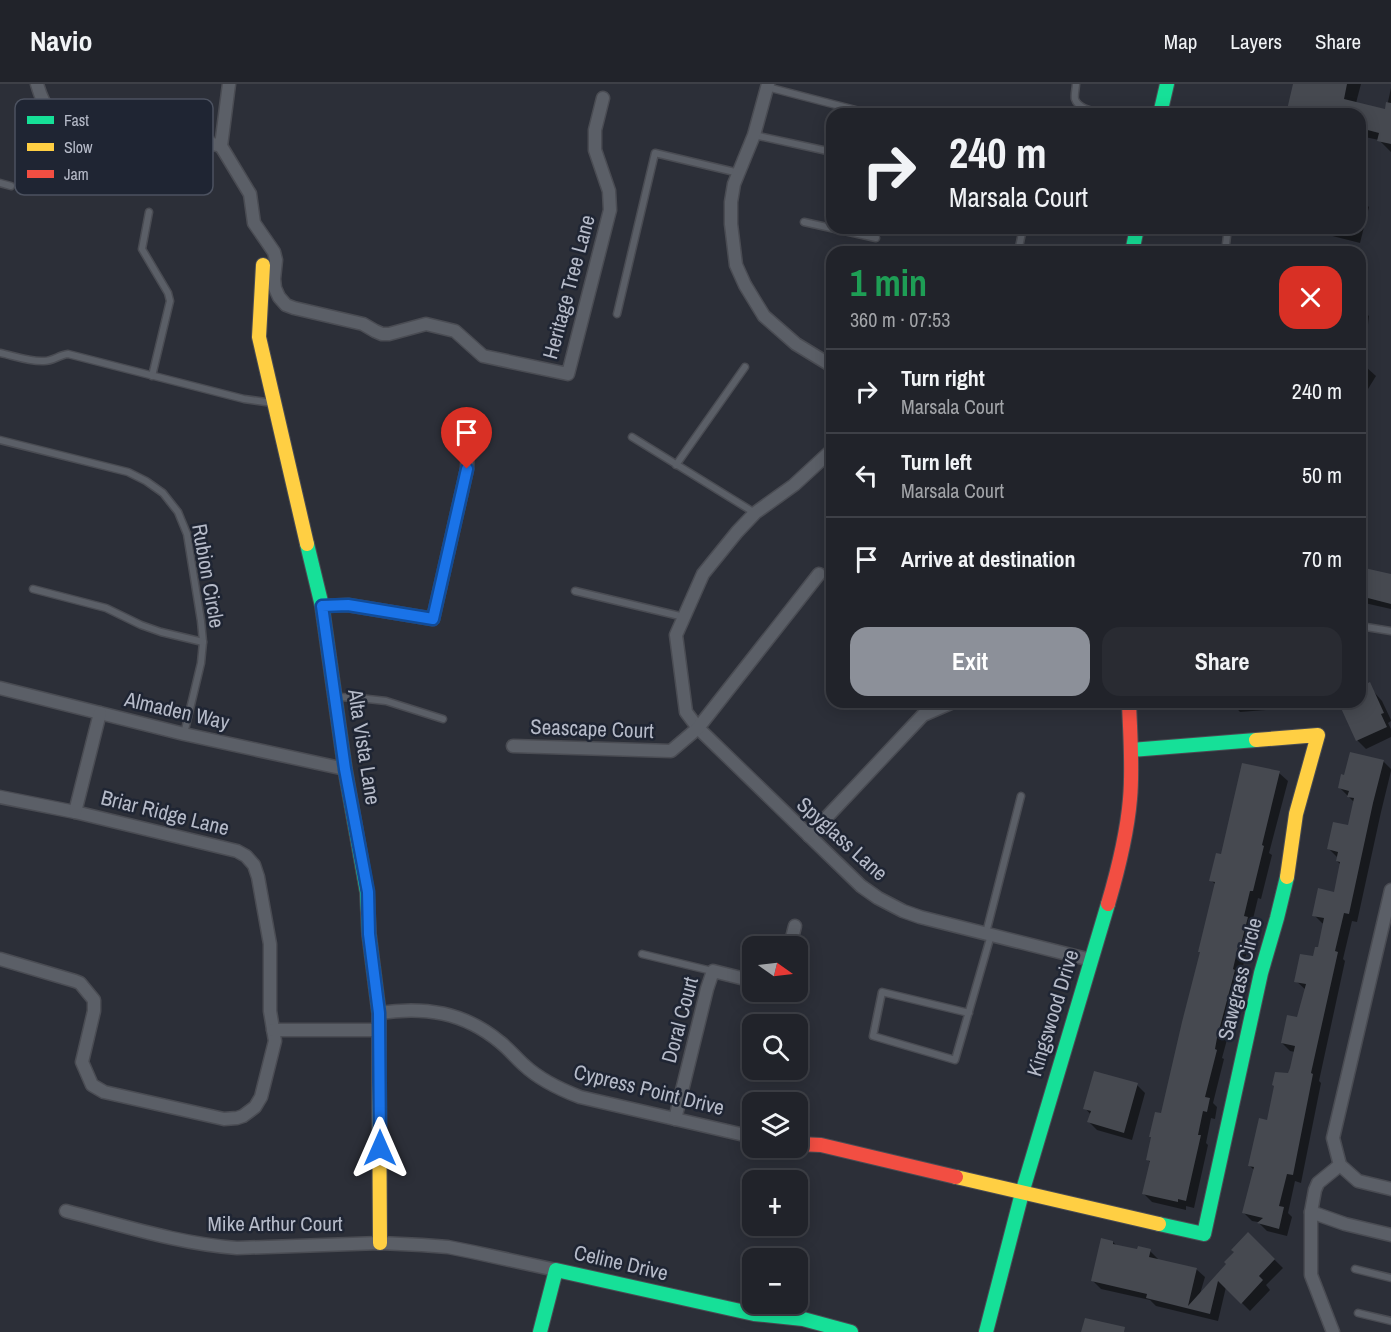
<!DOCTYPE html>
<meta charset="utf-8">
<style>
:root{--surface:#21232a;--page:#292b32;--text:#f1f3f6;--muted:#a2a4a8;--line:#3e4047;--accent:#8c9099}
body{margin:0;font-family:"Archivo Narrow",sans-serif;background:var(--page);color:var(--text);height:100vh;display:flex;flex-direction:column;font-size:22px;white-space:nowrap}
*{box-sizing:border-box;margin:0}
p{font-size:20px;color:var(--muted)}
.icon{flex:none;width:33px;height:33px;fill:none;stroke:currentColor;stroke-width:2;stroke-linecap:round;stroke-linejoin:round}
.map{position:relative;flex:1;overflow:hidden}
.details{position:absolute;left:826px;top:162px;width:540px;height:462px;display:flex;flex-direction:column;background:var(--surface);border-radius:18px;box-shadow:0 3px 15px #0003,0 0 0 2px var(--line)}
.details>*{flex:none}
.hud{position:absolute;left:826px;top:24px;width:540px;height:126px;border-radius:18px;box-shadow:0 3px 15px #0003,0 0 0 2px var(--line);background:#21232a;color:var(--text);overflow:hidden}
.needle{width:39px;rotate:104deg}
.fabs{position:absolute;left:742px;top:852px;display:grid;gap:12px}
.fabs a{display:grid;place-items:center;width:66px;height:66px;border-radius:12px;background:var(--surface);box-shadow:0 3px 15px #0003,0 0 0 2px var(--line);font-size:30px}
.pin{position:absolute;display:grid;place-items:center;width:51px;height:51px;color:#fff;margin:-62px -26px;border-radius:50% 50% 50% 0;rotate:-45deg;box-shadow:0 0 6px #0007}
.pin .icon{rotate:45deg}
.me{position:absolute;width:66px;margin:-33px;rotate:0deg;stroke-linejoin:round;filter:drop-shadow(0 0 4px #0008)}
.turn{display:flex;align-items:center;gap:21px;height:126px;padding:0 24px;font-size:27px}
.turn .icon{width:78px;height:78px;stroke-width:2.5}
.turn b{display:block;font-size:42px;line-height:51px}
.round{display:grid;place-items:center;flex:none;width:63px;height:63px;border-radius:18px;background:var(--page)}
.overview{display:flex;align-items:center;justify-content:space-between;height:102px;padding:0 24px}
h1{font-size:36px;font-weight:700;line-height:45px;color:#1e9e55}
.action{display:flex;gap:12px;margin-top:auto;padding:12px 24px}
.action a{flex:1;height:69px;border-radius:18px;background:var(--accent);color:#fff;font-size:24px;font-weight:700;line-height:69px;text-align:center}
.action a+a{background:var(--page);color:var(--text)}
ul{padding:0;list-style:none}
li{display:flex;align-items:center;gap:18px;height:84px;padding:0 24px;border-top:2px solid var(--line)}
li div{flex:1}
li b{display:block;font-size:22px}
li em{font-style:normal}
header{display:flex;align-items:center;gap:36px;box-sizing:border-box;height:84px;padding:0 30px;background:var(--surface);border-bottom:2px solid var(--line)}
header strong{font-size:28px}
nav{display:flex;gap:33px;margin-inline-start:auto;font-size:21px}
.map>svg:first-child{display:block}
</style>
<header>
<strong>Navio</strong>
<nav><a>Map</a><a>Layers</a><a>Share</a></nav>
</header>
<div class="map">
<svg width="1391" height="1248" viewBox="0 0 1391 1248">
<rect width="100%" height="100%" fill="#2c2f38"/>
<!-- shadow -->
<g fill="#0007">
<polygon points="1295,0 1361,0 1356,19 1386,27 1391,4 1391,68 1379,56 1360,52 1360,30 1287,30"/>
<polygon points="1360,115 1369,123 1360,159 1301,144 1360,144"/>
<polygon points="1360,227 1363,227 1369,232 1366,257 1360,256"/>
<polygon points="1360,279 1366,283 1376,292 1360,318"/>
<polygon points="1360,484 1391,492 1391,525 1360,518"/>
<polygon points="1374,608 1382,617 1391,636 1391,637 1388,639 1391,645 1391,653 1366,665 1358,657 1342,623 1353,618 1360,618"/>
<polygon points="1231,618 1266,618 1266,626 1240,628"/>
<polygon points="1383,677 1391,685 1391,687 1381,728 1357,838 1352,837 1343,875 1345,877 1319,997 1321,999 1301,1099 1295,1097 1288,1129 1292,1133 1287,1152 1267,1147 1258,1138 1252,1137 1244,1129 1254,1086 1249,1081 1289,991 1295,968 1290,967 1282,959 1298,935 1306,906 1296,897 1314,874 1319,865 1324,840 1322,839 1314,831 1335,809 1341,781 1337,777 1337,773 1329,765 1349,743 1354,718 1339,703"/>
<polygon points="1279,689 1288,697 1269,769 1272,771 1261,815 1258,814 1252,839 1256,843 1249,867 1247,867 1240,893 1243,896 1225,963 1222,974 1224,975 1213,1019 1217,1023 1215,1035 1211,1034 1206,1059 1208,1061 1194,1124 1186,1122 1186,1126 1152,1118 1144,1110 1151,1079 1148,1076 1162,1031 1201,869 1216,801 1211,796 1223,772"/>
<polygon points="1137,1001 1145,1009 1132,1056 1097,1046 1089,1038 1091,1031 1085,1024"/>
<polygon points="1248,1150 1283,1184 1266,1201 1270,1206 1250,1227 1226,1203 1218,1237 1156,1222 1150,1216 1101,1205 1093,1197 1113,1158 1117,1162 1138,1167 1150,1167 1158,1175 1158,1176 1196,1185 1205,1193 1200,1210 1228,1180"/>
</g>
<!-- building -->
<g fill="#464950">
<polygon points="1293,0 1347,0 1344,15 1385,25 1386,18 1391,19 1391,60 1377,57 1379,49 1360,44 1360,30 1286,30"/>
<polygon points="1360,483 1391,490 1391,520 1360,512"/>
<polygon points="1370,598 1384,629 1381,630 1387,643 1356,657 1340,622 1349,618 1360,618 1360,603"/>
<polygon points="1350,668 1384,676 1373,719 1349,830 1344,829 1335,867 1338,868 1311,989 1313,990 1293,1091 1287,1090 1279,1122 1284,1123 1279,1145 1257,1139 1263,1134 1242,1129 1254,1083 1248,1082 1259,1034 1267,1036 1274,1002 1272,1001 1275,988 1288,989 1290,984 1295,962 1281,959 1287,931 1297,933 1306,900 1294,898 1300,870 1313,872 1315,863 1318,863 1324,834 1312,832 1318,804 1334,808 1340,778 1336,777 1338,768 1327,765 1333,738 1348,741 1354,714 1347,713 1349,707 1338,704 1341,690 1344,691"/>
<polygon points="1242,679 1280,687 1262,761 1264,762 1253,807 1250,807 1244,832 1248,833 1241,860 1239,859 1233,885 1235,886 1217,954 1215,965 1217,966 1205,1013 1210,1014 1207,1028 1203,1027 1198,1051 1201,1051 1186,1117 1178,1115 1178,1118 1142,1110 1150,1077 1146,1076 1151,1053 1149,1053 1155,1028 1161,1029 1182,938 1200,868 1198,868 1215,798 1209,797 1216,769 1221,770"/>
<polygon points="1094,987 1138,999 1124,1049 1087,1038 1091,1027 1083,1025"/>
<polygon points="1248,1148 1275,1175 1259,1192 1263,1196 1241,1220 1218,1197 1210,1230 1146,1214 1147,1210 1091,1197 1101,1154 1113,1157 1113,1160 1137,1165 1138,1162 1151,1165 1149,1173 1197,1184 1188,1222 1226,1180 1224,1178 1234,1168 1231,1166"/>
<polygon points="1085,1234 1125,1243 1124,1248 1081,1248"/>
</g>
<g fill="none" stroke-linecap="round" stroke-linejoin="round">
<defs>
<g id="lane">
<path d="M1076 0C1076 4 1074 11 1075 15 1078 26 1098 28 1106 30"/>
<polyline points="767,3 871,30"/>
<polyline points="754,51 832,68"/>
<polyline points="0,99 11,102"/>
<polyline points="149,128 142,165 168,209 170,217 152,292"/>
<polyline points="804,138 876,154"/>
<polyline points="1018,168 1023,144"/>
<polyline points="1225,168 1228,144"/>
<polyline points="617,230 655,69 739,89"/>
<path d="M0 269C14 272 30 278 44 277 53 277 59 271 68 270L244 315 273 319"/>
<polyline points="632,353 755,429"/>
<polyline points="0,356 128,388 146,397 163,409 178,428 187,450 201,537 203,558 201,579 184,650"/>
<polyline points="676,381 745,283"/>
<polyline points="33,505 106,524 141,541 161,548 203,558"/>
<polyline points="575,507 684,533"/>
<polyline points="1360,542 1391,547"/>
<polyline points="338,613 359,614 386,617 443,635"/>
<polyline points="986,849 1021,712"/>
<polyline points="642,870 712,887"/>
<polyline points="969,929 882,908 873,952 955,976 991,851"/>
<polyline points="1355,1185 1391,1194"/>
<polyline points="1358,1229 1391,1237"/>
</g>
<g id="street">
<path d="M37 0C45 28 51 31 79 38 86 40 94 43 102 43 108 42 114 39 120 38 123 38 126 39 129 39L221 62"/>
<polyline points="229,0 221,62 250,110 254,139 274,168 276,176 274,195 275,204 279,213 286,221 294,224 363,240 375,247 382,250 389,250 426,240 455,247 483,272 568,290 610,126 609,107 595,66 595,46 603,14"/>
<polyline points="768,0 754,51 734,100 731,118 731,140 736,181 745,201 764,232 796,260 832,282"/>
<polyline points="832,366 794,401 755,429 737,448 703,490 676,551 686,628 698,644 861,802 878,814 903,827 920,833 1091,876"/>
<polyline points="322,522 348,521 433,535 467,385 468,358 462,332"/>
<polyline points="0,604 184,650 345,685"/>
<polyline points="513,662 671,667 698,644 819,490"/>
<polyline points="0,713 75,728 237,767 246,772 254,781 258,793 270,860 270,927 275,957 261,1013 255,1023 243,1032 237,1034 224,1035 104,1008 92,1001 82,978 94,927 94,916 80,899 75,897 0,875"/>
<polyline points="75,728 100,629"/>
<polyline points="809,752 923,631 953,618"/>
<polyline points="1391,806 1333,1054 1340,1081 1358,1097 1391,1105"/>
<polyline points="790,862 795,842"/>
<path d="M379 929C424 922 464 928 500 958 509 965 516 974 524 981 540 996 559 1005 580 1013L753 1053"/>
<polyline points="273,946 379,946"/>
<polyline points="675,1035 707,905 713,887 753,897"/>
<path d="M66 1127C122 1141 179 1160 237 1164L380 1159 422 1161 448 1163 473 1168 556 1186"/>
<polyline points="1311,1128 1345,1140 1391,1151"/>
<polyline points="1333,1248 1311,1191 1311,1128 1315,1106 1318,1099 1340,1081"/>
</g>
<g id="fast">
<polyline points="1160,30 1167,0"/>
<polyline points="1132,168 1137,144"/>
<polyline points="307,460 322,522 345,685 367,808 369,850 379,929 379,997"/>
<polyline points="1131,666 1256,656"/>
<polyline points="1159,1140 1204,1150 1261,889 1277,834 1287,793"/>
<polyline points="540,1248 556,1186 754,1230 803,1235 851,1248"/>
<polyline points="986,1248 1022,1109 1108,820"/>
</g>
<g id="slow">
<polyline points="263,181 259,253 307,460"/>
<polyline points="1256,656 1318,651 1296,730 1287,793"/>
<polyline points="379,997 380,1159"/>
<polyline points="956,1093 1159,1140"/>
</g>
<g id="jam">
<path d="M1108 820C1118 786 1127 751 1130 715 1133 683 1130 650 1129 618"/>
<polyline points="798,1060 821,1061 956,1093"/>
</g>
</defs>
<!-- lane casing -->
<use href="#lane" stroke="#4a4c53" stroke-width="9"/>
<!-- street casing -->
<use href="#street" stroke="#4a4c53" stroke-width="15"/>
<!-- fast casing -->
<use href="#fast" stroke="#4a4c53" stroke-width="16"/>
<!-- slow casing -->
<use href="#slow" stroke="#4a4c53" stroke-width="16"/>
<!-- jam casing -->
<use href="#jam" stroke="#4a4c53" stroke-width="16"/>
<!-- lane -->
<use href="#lane" stroke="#5b5f67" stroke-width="6"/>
<!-- street -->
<use href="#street" stroke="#5b5f67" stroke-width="12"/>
<!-- fast -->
<use href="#fast" stroke="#16e098" stroke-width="14"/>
<!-- slow -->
<use href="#slow" stroke="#ffcf43" stroke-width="14"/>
<!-- jam -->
<use href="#jam" stroke="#f24e42" stroke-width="14"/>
</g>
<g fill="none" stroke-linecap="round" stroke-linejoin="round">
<defs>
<polyline id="route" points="380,1064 379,929 369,850 368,808 345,685 322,522 348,521 433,535 467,385"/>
</defs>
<!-- route casing -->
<use href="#route" stroke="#114b97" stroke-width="15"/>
<!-- route -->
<use href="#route" stroke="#1a73e8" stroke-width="10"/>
</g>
<g text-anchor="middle" stroke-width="5" stroke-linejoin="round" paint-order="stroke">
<!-- street labels -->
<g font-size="21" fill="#b6bbc9" stroke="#1f2533">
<text transform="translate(569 203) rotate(-75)" y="7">Heritage Tree Lane</text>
<text transform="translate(208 492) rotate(80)" y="7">Rubion Circle</text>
<text transform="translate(177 627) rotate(13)" y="7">Almaden Way</text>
<text transform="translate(592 645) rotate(2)" y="7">Seascape Court</text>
<text transform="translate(364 663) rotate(81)" y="7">Alta Vista Lane</text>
<text transform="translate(165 729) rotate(14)" y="7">Briar Ridge Lane</text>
<text transform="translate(842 755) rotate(42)" y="7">Spyglass Lane</text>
<text transform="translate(1240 895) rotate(-76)" y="7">Sawgrass Circle</text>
<text transform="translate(1053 929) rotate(-73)" y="7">Kingswood Drive</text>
<text transform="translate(680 936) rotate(-75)" y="7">Doral Court</text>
<text transform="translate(649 1006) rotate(14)" y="7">Cypress Point Drive</text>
<text x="275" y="1147">Mike Arthur Court</text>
<text transform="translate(621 1179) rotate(13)" y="7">Celine Drive</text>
</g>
</g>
<!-- legend -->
<rect x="15" y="15" width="198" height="96" rx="9" fill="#1f2533" stroke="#4c5260" stroke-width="1.5"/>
<rect x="27" y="32" width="27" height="8" fill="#16e098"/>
<rect x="27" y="59" width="27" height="8" fill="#ffcf43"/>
<rect x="27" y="86" width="27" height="8" fill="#f24e42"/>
<g font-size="16" fill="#b6bbc9">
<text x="64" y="42">Fast</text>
<text x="64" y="69">Slow</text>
<text x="64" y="96">Jam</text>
</g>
</svg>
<div class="fabs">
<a><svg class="needle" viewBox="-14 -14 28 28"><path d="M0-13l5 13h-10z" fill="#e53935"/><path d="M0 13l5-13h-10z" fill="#a2a4a8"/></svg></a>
<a><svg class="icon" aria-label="search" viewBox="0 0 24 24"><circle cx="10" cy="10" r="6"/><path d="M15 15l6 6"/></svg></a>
<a><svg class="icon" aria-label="layers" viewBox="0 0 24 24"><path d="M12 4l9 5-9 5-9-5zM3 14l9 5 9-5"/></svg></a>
<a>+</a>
<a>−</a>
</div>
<div class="pin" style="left:467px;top:385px;background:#d93025"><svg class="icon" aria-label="arrive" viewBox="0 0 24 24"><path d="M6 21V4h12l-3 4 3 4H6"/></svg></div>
<svg class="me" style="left:380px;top:1064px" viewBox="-20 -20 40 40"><path d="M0-17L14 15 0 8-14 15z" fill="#1a73e8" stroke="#fff" stroke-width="4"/></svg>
<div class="hud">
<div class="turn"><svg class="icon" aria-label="right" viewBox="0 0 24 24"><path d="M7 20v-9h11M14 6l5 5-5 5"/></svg><div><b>240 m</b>Marsala Court</div></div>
</div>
<section class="details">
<div class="overview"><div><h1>1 min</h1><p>360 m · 07:53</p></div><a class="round" style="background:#d93025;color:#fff"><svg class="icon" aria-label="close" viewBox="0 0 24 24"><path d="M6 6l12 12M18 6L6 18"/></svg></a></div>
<ul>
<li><svg class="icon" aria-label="right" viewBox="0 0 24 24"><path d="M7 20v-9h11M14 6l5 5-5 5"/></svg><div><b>Turn right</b><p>Marsala Court</p></div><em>240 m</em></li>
<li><svg class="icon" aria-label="left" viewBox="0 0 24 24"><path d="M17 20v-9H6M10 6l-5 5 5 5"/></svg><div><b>Turn left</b><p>Marsala Court</p></div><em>50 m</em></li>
<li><svg class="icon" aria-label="arrive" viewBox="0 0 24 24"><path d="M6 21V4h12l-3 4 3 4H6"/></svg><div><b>Arrive at destination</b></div><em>70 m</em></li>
</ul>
<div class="action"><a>Exit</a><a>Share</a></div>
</section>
</div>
